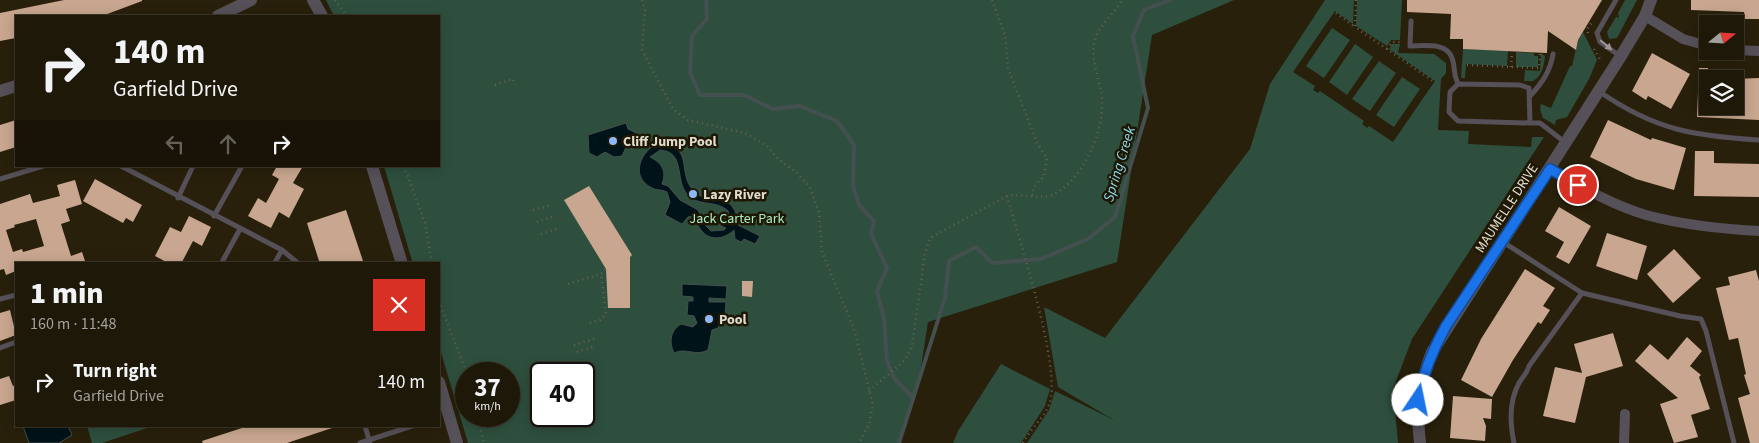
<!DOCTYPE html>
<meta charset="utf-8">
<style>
:root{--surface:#1e1808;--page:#262112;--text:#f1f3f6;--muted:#a1a09c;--line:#3c3729}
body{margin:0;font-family:"Source Sans 3",sans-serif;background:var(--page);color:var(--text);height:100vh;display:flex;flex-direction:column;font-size:19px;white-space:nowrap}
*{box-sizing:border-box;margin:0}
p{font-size:16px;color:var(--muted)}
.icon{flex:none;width:28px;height:28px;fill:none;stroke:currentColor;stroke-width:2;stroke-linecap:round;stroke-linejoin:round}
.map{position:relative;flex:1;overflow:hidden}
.side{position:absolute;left:15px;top:262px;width:425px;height:165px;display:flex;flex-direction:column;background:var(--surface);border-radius:0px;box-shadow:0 2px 12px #0003,0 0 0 1px var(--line)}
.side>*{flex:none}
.top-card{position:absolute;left:15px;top:15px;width:425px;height:152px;border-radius:0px;box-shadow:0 2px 12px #0003,0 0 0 1px var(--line);background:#1e1808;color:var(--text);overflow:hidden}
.needle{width:32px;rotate:72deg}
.tools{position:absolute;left:1699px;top:15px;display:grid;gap:10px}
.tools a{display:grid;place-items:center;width:45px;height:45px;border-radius:0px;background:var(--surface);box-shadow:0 2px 12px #0003,0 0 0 1px var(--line);font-size:25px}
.speed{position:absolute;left:455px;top:362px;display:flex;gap:10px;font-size:25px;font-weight:700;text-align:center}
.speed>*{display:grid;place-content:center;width:65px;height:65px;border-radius:50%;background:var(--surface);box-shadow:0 2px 12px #0003,0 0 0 1px var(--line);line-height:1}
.speed small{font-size:12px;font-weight:400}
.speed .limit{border:2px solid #111;border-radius:8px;background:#fff;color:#111}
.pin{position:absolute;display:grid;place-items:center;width:42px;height:42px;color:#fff;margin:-21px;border:2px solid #fff;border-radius:50%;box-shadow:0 1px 5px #0007}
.me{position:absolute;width:55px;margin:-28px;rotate:11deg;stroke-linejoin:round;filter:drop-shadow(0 0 4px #0008)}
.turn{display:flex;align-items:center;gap:18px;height:105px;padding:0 15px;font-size:22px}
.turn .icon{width:65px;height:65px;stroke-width:2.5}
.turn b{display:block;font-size:35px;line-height:42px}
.lanes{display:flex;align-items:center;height:48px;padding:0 15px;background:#0003;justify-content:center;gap:25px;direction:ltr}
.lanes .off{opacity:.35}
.round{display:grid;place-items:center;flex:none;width:52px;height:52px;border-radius:0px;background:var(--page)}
.head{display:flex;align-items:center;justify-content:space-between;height:85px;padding:0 15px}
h1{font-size:30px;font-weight:800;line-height:38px}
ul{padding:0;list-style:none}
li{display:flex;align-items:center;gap:15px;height:70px;padding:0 15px}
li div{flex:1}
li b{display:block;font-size:19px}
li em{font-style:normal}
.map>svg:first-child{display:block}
</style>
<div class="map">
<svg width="1759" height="443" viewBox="0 0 1759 443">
<rect width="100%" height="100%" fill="#28200b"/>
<!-- green -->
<g fill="#2e4f3e" fill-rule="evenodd">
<path d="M326 0H1234L1152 35 1117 262 928 322 919 380 899 443H468L439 346V264H413L384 166H439V16H334ZM466 374H509V416H466ZM541 374H584V416H541Z"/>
<polygon points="1325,0 1354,0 1353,24 1335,11 1293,72 1315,86 1313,90 1318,93 1320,91 1364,121 1362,124 1367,128 1369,126 1393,142 1435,81 1389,49 1392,44 1400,44 1398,53 1434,54 1446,63 1446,73 1441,79 1438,130 1469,131 1468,144 1531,147 1532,137 1544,137 1412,339 1393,389 1398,443 1027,443 1049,410 1055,391 1114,420 1058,387 1044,307 1105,338 1250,149 1270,84"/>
<polygon points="1357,0 1402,0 1400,40 1391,40 1387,46 1356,26"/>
<polygon points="1625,0 1637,0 1617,38 1609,39 1607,32 1616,17 1619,18 1618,13"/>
<polygon points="1332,28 1350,40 1324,78 1306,66"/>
<polygon points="1583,32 1597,60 1589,79 1567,117 1556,120 1555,125 1543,118 1540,109 1541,104 1551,108 1570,66 1572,66 1578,40"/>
<polygon points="1355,44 1373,57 1347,95 1329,82"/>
<polygon points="1463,49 1508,51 1507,66 1466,64 1465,78 1461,78"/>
<polygon points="1516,52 1534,53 1534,56 1538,56 1538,67 1516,67"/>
<path d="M1541 53 1545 56C1544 66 1542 76 1533 81H1524L1525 70 1540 71Z"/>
<polygon points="1379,61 1396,73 1370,111 1352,99"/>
<polygon points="1402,77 1420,89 1394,127 1376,115"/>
<polygon points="1001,364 1050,389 1045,406 1021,443 953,443 958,431"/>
<polygon points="87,426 153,426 102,443 92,443"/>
</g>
<!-- water -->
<g fill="#001318" stroke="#444f4f" fill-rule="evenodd">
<polygon points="626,123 628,129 638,134 636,144 627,145 622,156 614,157 605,152 597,157 589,153 588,135"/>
<path d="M656 144C695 144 677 170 692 189 707 209 735 186 738 225L760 236 755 244 744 239 741 242 735 239 734 230C725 239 710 242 701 230 697 226 698 220 694 216L688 217 682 224 665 215 670 202 667 192C662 189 657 191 652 188 630 177 640 153 656 144ZM660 150C685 152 675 177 686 193 698 208 716 199 728 211L731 220 724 218 720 221 721 226 726 228 724 230 711 231 705 225 698 210 680 200 668 186 662 184C667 171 662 163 650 157Z"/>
<path d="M682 284 727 286 726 299 709 298V302H726L725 318H721L718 328 712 330 708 350C695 357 686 347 674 353 669 342 670 331 681 324L693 327 697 323 694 316 687 315 688 301H693V297L682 296Z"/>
<polygon points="23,426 68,426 72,435 59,443 29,443"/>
</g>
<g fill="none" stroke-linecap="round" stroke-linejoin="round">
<!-- stream -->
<g stroke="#444f4f" stroke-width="4">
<polyline points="706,0 707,19 692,36 690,72 700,95 744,95 773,109 800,106 837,121 854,145 853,186 859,205 874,221 871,234 887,268 877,291 884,319 887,361 894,378 913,398"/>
<polyline points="899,443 945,298 949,261 976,247 992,263 1041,259 1088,239 1115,217 1148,108 1133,36 1144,10 1170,0"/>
</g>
</g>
<!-- building -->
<g fill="#c8a68f" fill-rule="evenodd">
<polygon points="64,0 142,0 142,1 102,16 16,16 16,38 0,41 0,13"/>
<polygon points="1407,0 1602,0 1578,40 1576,50 1548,31 1547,53 1463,49 1463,39 1450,39 1451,14 1407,12"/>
<polygon points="1691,0 1759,0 1759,19 1745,19 1744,12 1691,10"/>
<polygon points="1652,53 1690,74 1671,109 1648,96 1646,100 1632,91"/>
<polygon points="1699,68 1708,68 1708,106 1735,106 1735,79 1759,78 1759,120 1697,117"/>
<polygon points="16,120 16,147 0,152 0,125"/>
<polygon points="1608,120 1651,140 1652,138 1686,148 1674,190 1636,179 1590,157"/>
<polygon points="1695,151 1714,151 1714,163 1759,164 1759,197 1694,196"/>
<polygon points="277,166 303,166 293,183 304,189 289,218 279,212 271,228 248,216 258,198 266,203 279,179 272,175"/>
<polygon points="95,179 142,205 133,222 126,218 123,223 83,201"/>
<path d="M75 180 82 204 66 209 70 221 61 224 71 256 82 252 86 264H16V271L6 275 4 269 0 270V204L30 194 33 203 60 196 57 185ZM36 219 44 246 23 252 22 249 13 252 6 230 15 227 14 225Z"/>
<polygon points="589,186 632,255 630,257 630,308 608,308 606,269 564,200"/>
<polygon points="1559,207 1591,226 1569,264 1556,257 1564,242 1545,231"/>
<polygon points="346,210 364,264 320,264 307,223"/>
<polygon points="189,216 211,227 202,246 193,241 181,264 170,264 155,256 170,227 181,232"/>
<polygon points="1607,233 1647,246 1637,280 1596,266"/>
<polygon points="1674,249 1701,278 1673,303 1647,274"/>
<polygon points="1525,269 1555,288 1543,306 1550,310 1541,324 1538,322 1513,360 1492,397 1461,380 1481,339"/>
<polygon points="1756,270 1759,281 1759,443 1750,443 1738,398 1750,394 1744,375 1746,374 1738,338 1729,340 1716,288 1730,285 1728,277"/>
<polygon points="742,281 753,281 752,297 742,296"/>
<polygon points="10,310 16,335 0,341 0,313"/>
<polygon points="1613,333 1623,366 1586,377 1575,423 1543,416 1555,367 1582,373 1574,344"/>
<polygon points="1687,337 1702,351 1690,366 1701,375 1699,377 1710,409 1691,415 1698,437 1674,443 1660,404 1678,398 1635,361 1650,344 1668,360"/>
<polygon points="9,376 13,386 16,385 16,400 0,405 0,379"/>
<polygon points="1453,396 1492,399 1491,419 1483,418 1486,426 1485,441 1450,438"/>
<polygon points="248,426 332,426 332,428 287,443 203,443 202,441"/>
</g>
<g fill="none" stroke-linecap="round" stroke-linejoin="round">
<!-- path -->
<g stroke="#67614e" stroke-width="2.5" stroke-dasharray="1 4" stroke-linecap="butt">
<polyline points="335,0 347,16"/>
<polyline points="642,0 645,10 642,50 673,109 688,120 745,133 767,146 778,159 797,173 809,186 819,212 822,252 854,329 873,405 869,424 859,443"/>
<polyline points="992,0 1005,35 1008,68 1037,143 1047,158 1044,176 1033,188 1032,196"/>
<polyline points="1356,0 1355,27 1433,81"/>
<polyline points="1336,13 1355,27"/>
<polyline points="1588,33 1587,29 1592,22"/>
<polyline points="1387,49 1392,42 1400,42"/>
<polyline points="1594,49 1601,61"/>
<polyline points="1467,65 1539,68 1540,54"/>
<polyline points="1511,67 1512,53"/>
<polyline points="495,85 513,79 515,85"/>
<polyline points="404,166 425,223 432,264"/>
<path d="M1007 196C1018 237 1063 370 1049 405 1043 419 1030 429 1023 443"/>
<polyline points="533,210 552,205"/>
<polyline points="537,222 555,216"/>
<polyline points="541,234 559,228"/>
<polyline points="568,284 601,274 606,269"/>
<polyline points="439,301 467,374"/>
<polyline points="590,323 600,320 606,314 601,274"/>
<polyline points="574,345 594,339"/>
<polyline points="577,352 596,346"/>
<path d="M869 391 905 360 912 347 925 253 930 238 1007 196C1022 193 1040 200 1052 195 1082 182 1104 132 1102 101 1101 81 1088 57 1096 37 1101 23 1115 13 1122 0"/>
<polyline points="477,416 484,443"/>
</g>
<!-- service -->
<g stroke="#565059" stroke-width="5">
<polyline points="1616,0 1597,33 1600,42 1620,56"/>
<path d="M1411 21 1410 46C1424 46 1447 42 1452 58 1456 68 1452 71 1458 84"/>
<path d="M1600 92C1655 130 1694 136 1759 140"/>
<path d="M1530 96C1542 83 1550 72 1553 54"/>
<polyline points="1530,123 1529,88 1520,85 1458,84 1450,92 1449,112 1458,121 1530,123 1540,123 1566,143"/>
<polyline points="121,166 282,250 299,264"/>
<polyline points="0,179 43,166"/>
<polyline points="178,198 193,166"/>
<polyline points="214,216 242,166"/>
<path d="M1503 242 1582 293 1529 366C1527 374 1523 376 1519 383 1509 401 1510 424 1514 443"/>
<polyline points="221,264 240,229"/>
<polyline points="274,264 282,250"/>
<polyline points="1582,293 1680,316 1701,319 1706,331 1734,443"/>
<polyline points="0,299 16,295"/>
<polyline points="0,348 16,342"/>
<polyline points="365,426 370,443"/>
<polyline points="360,443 412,426"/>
</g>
<!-- minor -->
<g stroke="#565059" stroke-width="10">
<polyline points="1645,16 1683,39 1708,46"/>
<polyline points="1735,50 1759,51"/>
<path d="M1550 169C1580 186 1612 205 1646 215 1683 225 1721 229 1759 231"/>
<polyline points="1624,443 1625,414"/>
</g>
<!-- tertiary -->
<g stroke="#565059" stroke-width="12">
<polyline points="313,0 322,16"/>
<polyline points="218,16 251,0"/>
<polyline points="0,91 16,86"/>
<polyline points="372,166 402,264"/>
<polyline points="439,382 457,443"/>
<path d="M1420 443C1416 410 1420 383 1432 352L1621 56 1645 16 1651 0"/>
</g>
</g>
<!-- one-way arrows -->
<defs><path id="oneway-solid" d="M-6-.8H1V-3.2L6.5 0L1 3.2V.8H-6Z" transform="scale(1.25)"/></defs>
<use fill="#9c9694" href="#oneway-solid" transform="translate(1606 45) rotate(40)"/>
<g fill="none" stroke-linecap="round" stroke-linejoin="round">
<defs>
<path id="route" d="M1418 400C1423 373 1432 351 1446 326L1550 169 1578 185"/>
</defs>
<!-- route casing -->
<use href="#route" stroke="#114b97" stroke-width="12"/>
<!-- route -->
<use href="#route" stroke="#1a73e8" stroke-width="9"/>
</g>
<!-- markers -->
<g fill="#8db9fc" stroke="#1e1703" stroke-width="2">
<circle cx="613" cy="141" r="5"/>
<circle cx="693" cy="194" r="5"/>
<circle cx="709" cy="319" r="5"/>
</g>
<g text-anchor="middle" stroke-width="5" stroke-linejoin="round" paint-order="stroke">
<!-- poi labels -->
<g font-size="14" font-weight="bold" fill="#e1dccf" stroke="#1e1703" text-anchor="start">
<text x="623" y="146">Cliff Jump Pool</text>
<text x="703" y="199">Lazy River</text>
<text x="719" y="324">Pool</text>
</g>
<!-- street labels -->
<g font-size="14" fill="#e1dccf" stroke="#1e1703">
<text transform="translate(1506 208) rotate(-57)" y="5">MAUMELLE DRIVE</text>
</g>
<!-- park labels -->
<g font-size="14" fill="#a9eac7" stroke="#1e1703">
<text x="737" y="223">Jack Carter Park</text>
</g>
<!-- water labels -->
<g font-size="15" font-style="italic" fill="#8cdaef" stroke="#1e1703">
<text transform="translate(1119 164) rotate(-73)" y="5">Spring Creek</text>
</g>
</g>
</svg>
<div class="tools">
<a><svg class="needle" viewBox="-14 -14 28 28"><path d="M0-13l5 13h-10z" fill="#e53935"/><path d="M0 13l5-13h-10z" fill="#a1a09c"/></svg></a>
<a><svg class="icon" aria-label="layers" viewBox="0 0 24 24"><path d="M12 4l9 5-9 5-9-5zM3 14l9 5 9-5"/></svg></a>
</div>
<div class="speed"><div>37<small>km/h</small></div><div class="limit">40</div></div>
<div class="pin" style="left:1578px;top:185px;background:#d93025"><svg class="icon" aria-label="arrive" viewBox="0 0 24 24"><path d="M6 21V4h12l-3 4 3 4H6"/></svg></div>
<svg class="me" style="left:1418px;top:400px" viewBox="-20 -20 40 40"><circle r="19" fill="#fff"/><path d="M0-13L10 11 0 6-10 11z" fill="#1a73e8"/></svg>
<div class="top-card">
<div class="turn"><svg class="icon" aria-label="right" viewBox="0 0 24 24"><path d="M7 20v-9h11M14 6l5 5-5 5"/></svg><div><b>140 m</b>Garfield Drive</div></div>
<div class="lanes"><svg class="icon off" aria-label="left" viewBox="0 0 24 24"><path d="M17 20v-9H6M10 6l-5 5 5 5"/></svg><svg class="icon off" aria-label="ahead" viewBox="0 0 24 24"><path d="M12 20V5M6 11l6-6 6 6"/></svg><svg class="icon" aria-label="right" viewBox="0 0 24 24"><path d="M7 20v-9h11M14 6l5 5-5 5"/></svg></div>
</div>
<section class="side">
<div class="head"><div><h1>1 min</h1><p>160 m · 11:48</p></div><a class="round" style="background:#d93025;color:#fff"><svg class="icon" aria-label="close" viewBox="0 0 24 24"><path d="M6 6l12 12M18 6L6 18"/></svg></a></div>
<ul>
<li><svg class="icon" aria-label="right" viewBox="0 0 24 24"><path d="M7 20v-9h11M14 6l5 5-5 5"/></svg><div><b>Turn right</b><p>Garfield Drive</p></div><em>140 m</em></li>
</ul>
</section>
</div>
